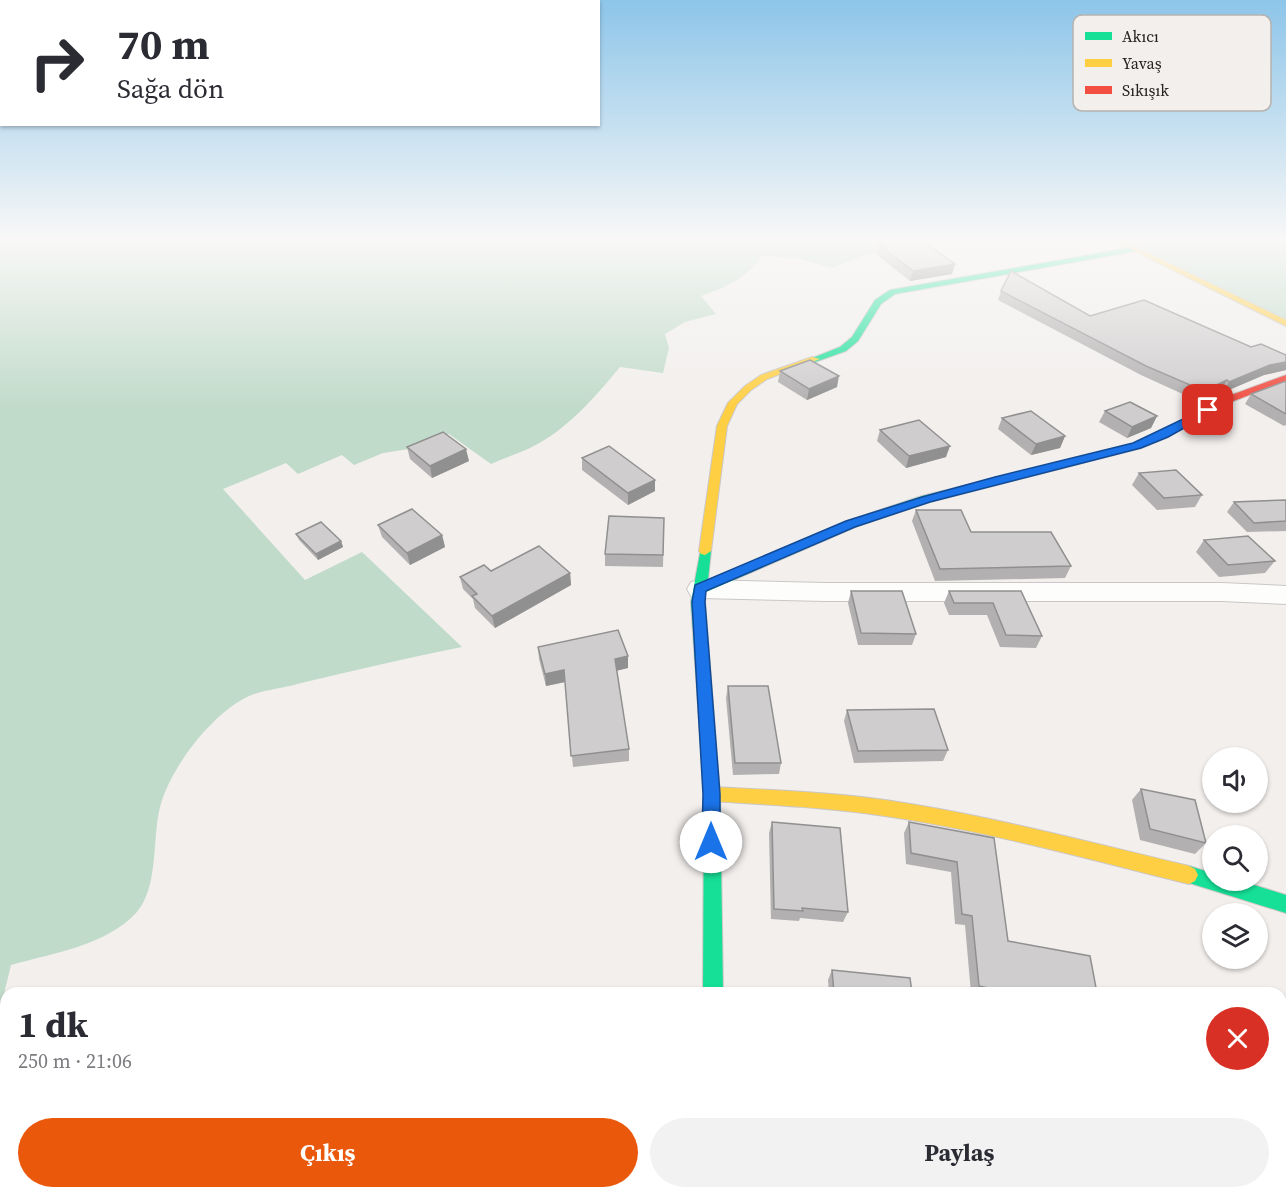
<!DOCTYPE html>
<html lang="tr">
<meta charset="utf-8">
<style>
:root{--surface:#fff;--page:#f2f2f3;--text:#2b2b33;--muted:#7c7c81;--accent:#ea580c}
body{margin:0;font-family:"Source Serif 4",serif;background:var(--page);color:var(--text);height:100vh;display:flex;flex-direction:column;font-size:22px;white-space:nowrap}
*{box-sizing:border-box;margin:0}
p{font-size:20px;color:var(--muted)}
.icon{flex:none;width:33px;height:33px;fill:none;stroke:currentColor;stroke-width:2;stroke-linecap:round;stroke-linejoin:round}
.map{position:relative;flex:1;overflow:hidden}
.sheet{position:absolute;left:0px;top:987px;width:1287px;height:212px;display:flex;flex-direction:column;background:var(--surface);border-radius:18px 18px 0 0;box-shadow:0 2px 4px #0004}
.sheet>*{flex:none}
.top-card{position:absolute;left:0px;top:0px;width:600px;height:126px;box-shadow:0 2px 4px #0004;background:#fff;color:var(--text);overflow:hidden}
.controls{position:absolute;left:1202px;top:747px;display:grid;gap:12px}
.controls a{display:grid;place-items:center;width:66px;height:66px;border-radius:50%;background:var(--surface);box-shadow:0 2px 4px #0004;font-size:30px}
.pin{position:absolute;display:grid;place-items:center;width:51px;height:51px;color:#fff;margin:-26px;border-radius:12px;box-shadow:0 3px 9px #0006}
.me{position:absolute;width:66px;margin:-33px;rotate:0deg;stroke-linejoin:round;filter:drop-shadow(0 0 4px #0008)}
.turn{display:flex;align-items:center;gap:21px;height:126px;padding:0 18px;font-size:27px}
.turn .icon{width:78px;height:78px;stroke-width:2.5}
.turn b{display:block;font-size:42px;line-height:51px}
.round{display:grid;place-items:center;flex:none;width:63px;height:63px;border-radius:32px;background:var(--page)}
.headline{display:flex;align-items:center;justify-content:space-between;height:102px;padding:0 18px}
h1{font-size:36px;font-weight:700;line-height:45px}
.action{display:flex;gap:12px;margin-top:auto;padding:12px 18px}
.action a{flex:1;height:69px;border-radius:36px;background:var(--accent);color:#fff;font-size:24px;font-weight:700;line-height:69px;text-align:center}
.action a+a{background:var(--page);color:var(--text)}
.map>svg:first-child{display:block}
</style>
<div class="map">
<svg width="1286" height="1198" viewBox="0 0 1286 1198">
<rect width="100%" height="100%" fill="#f2efed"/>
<!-- green -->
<g fill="#c1dbca">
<path d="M0 240H883L889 251 868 254 832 268 796 258 762 256C744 280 728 286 701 296L716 314 685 322 665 334 669 348 663 373 620 367C595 397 566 431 530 448 517 454 504 458 491 464L449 434 416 448 383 453 354 465 342 455 298 474 286 463 223 489 305 580 362 552 462 647C407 658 352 671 297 684 281 689 259 690 245 698 209 717 170 769 160 807 152 838 159 888 136 913 105 946 53 953 11 965L0 1010Z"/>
<polygon points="1116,240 1286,240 1286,323"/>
</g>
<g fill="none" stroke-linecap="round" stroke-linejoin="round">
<defs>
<g id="street">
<polygon points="700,580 825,583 1222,583 1286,586 1286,604 1222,601 825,601 700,598 691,596 687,589 691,582"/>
<rect x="695" y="1192" width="48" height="6"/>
</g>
<g id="fast">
<polygon points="1134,247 1137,247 1137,251 895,294 881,304 858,341 846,351 815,362 810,359 840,347 852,337 875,300 890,290"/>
<polygon points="1059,463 1063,464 1063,468 930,502 855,527 706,592 705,602 720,794 723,993 703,993 704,794 691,602 701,548 705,547 711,551 708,580 847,521 922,496"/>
<polygon points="1189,866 1212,873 1212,880 1238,880 1286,895 1286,913 1183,881 1180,875 1183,869"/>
</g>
<g id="slow">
<polygon points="1112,240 1121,240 1286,320 1286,326"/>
<polygon points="812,357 820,359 767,379 751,390 737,404 727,426 711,551 705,555 701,554 699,551 717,426 728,403 745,386 761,375"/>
<path d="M712 787C770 790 828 792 885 800 988 815 1088 842 1189 866L1195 869 1198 875 1195 881 1189 884C1088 859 988 831 885 816 828 807 770 805 712 801L706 799 704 794 706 789Z"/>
</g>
<polygon id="jam" points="1286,375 1286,381 1231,402 1168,437 1141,448 1059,469 1053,466 1055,464 1133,444 1160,433 1223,398"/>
</defs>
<!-- street casing -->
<use href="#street" stroke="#cac7c6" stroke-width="2"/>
<!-- fast casing -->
<use href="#fast" stroke="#cac7c6" stroke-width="2"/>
<!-- slow casing -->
<use href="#slow" stroke="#cac7c6" stroke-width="2"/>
<!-- jam casing -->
<use href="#jam" stroke="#cac7c6" stroke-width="2"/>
<!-- street -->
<use href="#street" fill="#fdfdfc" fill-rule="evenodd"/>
<!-- fast -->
<use href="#fast" fill="#16e098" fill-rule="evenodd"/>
<!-- slow -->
<use href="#slow" fill="#ffcf43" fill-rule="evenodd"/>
<!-- jam -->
<use href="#jam" fill="#f24e42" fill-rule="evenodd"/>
</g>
<!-- wall -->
<g fill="#b2b0b0">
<polygon points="879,245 952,274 910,281 877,255"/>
<polygon points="1001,291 1090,316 1286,355 1286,370 1264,375 1224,392 1221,390 1198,401 1141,375 998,300"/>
<polygon points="780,371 837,387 807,400 778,382"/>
<polygon points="1286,381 1286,425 1284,426 1245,404 1251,394"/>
<polygon points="1105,411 1157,416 1151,428 1127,438 1099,422"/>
<polygon points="1002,418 1065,436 1060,448 1031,455 998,429"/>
<polygon points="880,430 946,457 906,468 877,441"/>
<polygon points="407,447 469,461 432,478 410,459"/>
<polygon points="582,458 655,480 655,491 628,505 582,470"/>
<polygon points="1139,473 1202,495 1195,507 1157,510 1132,485"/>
<polygon points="1286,500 1286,531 1247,532 1227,512 1234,502"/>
<polygon points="916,510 971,532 1071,566 1065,578 935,581 912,521"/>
<polygon points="664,518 663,567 605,566 605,554"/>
<polygon points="378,525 442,535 445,547 410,565 382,537"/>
<polygon points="296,534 341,541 343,547 318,560 299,540"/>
<polygon points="1204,540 1275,561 1265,573 1219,577 1196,552"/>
<polygon points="491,571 570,573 571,585 495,628 475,608 473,599 463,589 460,577"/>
<polygon points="851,591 916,634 912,645 858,645 848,603"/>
<polygon points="949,591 1021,591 1042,636 1036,648 1000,647 987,615 949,615 944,603"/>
<polygon points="538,647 628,668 617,670 629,749 629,761 573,767 565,682 546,686 539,659"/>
<polygon points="728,686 781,763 779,774 733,775 726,698"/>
<polygon points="847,710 948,750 943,761 854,763 844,721"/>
<polygon points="1141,789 1206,843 1195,854 1140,840 1132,800"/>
<polygon points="772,822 848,912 843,922 800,918 799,921 771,919 769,833"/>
<polygon points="909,822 994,838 1008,941 1097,993 971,993 965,925 955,924 951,872 906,864 904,833"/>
<polygon points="832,970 912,993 829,993 828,980"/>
<polygon points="1281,1042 1286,1043 1286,1141 1281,1140"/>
</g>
<!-- shaded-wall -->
<g fill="#919090">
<polygon points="955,264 952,274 910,281 913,271"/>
<polygon points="1286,362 1286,370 1264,375 1224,392 1229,382 1270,365"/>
<polygon points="839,376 837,387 807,400 809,389"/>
<polygon points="1227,380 1221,390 1198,401 1204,391"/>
<polygon points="1157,416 1151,428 1127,438 1132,427"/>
<polygon points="1065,436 1060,448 1031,455 1036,444"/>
<polygon points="950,446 946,457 906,468 909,456"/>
<polygon points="466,449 469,461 432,478 430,466"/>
<polygon points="655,480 655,491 628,505 628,493"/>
<polygon points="442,535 445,547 410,565 407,553"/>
<polygon points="341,541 343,547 318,560 316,554"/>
<polygon points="570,573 571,585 495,628 492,616"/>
<polygon points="628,656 628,668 616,671 615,659"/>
<polygon points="564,670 565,682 546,686 545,674"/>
</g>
<!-- building -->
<g fill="#cfcdcd" stroke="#919090" stroke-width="1.5">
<polygon points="921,240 955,264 913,271 879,245"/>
<polygon points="1011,271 1090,316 1144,300 1251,347 1261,344 1286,355 1286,362 1270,365 1229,382 1227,380 1204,391 1146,366 1001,291"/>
<polygon points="810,360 839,376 809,389 780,371"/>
<polygon points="1286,381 1286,414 1251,394"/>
<polygon points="1130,402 1157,416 1132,427 1105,411"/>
<polygon points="1031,411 1065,436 1036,444 1002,418"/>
<polygon points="919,420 950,446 909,456 880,430"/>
<polygon points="443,432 466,449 430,466 407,447"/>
<polygon points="609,446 655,480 628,493 582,458"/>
<polygon points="1176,470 1202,495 1164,498 1139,473"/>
<polygon points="1286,500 1286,521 1254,523 1234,502"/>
<polygon points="412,509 442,535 407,553 378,525"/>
<polygon points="916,510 961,510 971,532 1051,532 1071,566 940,569"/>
<polygon points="609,516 664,518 663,555 605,554"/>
<polygon points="321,522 341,541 316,554 296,534"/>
<polygon points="1248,536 1275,561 1228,565 1204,540"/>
<polygon points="539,546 570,573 492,616 472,596 477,594 460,577 484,565 491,571"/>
<polygon points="851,591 902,591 916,634 861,633"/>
<polygon points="949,591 1021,591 1042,636 1006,635 993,603 954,603"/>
<polygon points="618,630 628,656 615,659 629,749 571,756 564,670 545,674 538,647"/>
<polygon points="728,686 768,686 781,763 735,763"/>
<polygon points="934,709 948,750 858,751 847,710"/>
<polygon points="1141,789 1195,800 1206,843 1150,829"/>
<polygon points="772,822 840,828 848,912 802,908 803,911 774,909"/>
<polygon points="909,822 994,838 1008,941 1090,956 1097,993 1011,993 979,986 972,916 962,914 957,862 911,853"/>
<polygon points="832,970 910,978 912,993 834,993"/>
<polygon points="1281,1042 1286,1043 1286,1121 1281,1107"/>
<polygon points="981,1192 1141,1192 1144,1198 966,1198"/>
</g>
<!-- sky -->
<linearGradient id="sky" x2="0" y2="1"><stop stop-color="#8dc5e9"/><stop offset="0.59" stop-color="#f9f8f7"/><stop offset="1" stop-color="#f9f8f7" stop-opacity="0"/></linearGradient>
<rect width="1286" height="407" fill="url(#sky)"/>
<!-- route -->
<polygon fill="#1a73e8" stroke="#114b97" stroke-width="1.5" points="1208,407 1213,410 1211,413 1168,437 1141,448 930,502 855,527 706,591 705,602 720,794 720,842 718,848 711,850 705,848 702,842 703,794 692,602 695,585 846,521 922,497 995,477 1133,443"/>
<!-- legend -->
<rect x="1073" y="15" width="198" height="96" rx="9" fill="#f3efec" stroke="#b5b2af" stroke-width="1.5"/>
<rect x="1085" y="32" width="27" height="8" fill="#16e098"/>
<rect x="1085" y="59" width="27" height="8" fill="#ffcf43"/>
<rect x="1085" y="86" width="27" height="8" fill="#f24e42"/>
<g font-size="16" fill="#242322">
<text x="1122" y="42">Akıcı</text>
<text x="1122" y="69">Yavaş</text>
<text x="1122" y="96">Sıkışık</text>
</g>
</svg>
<div class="controls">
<a><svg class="icon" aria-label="sound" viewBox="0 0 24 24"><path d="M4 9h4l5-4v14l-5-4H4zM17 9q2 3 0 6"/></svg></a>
<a><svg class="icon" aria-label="search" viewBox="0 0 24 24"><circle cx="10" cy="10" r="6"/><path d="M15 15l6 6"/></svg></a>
<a><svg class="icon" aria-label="layers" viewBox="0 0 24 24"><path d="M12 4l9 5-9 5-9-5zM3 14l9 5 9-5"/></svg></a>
</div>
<div class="pin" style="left:1208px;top:410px;background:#d93025"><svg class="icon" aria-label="arrive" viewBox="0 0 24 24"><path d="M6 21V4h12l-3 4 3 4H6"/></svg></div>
<svg class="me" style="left:711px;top:842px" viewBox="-20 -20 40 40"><circle r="19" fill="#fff"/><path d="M0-13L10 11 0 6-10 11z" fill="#1a73e8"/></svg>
<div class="top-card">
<div class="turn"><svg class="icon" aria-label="right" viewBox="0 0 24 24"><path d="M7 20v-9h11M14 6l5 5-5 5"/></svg><div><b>70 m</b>Sağa dön</div></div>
</div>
<section class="sheet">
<div class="headline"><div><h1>1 dk</h1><p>250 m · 21:06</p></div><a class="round" style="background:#d93025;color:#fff"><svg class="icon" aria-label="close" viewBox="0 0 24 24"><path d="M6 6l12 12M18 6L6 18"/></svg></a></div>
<div class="action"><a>Çıkış</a><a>Paylaş</a></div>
</section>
</div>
